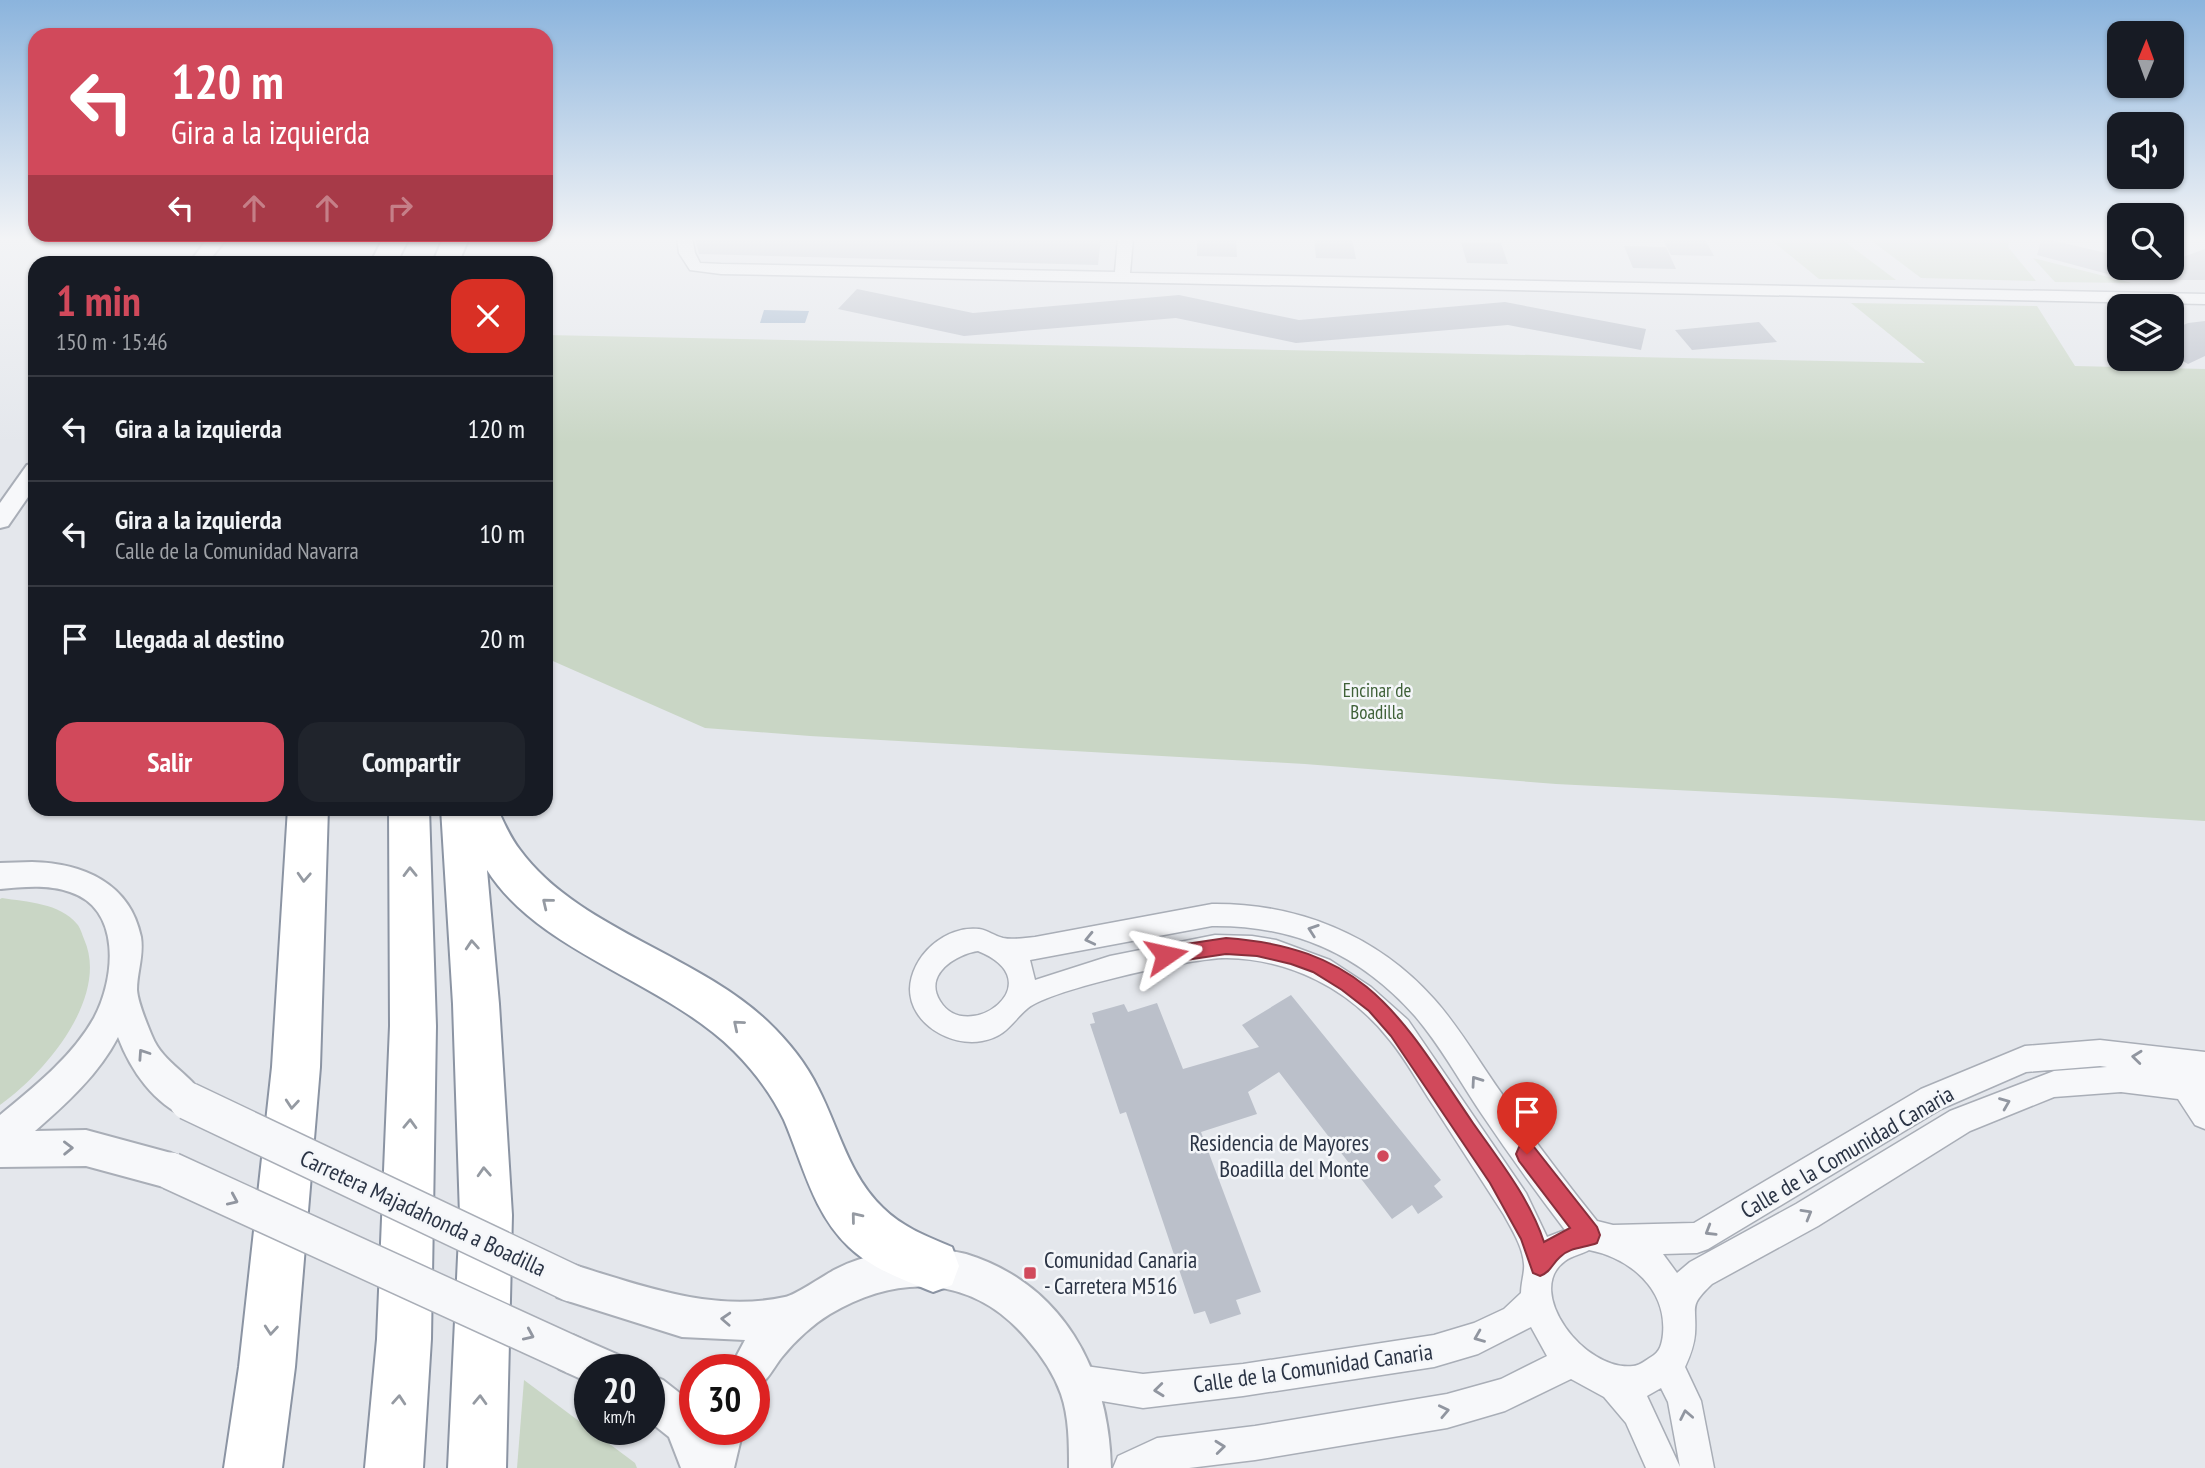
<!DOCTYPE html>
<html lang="es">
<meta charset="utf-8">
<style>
:root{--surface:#171b24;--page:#20242c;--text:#f1f3f6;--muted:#9ea1a6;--line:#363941;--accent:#d1495b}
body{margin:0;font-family:"PT Sans Narrow",sans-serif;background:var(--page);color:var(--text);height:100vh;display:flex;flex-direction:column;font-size:26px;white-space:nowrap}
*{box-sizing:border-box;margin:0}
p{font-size:23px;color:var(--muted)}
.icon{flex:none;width:38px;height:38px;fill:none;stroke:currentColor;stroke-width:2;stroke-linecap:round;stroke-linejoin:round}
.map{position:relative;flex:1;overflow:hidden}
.drawer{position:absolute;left:28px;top:256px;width:525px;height:560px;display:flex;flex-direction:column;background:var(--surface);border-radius:21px;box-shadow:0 2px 5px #0004}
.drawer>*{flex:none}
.hud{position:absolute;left:28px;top:28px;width:525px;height:214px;border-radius:21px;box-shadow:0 2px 5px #0004;background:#d1495b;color:#fff;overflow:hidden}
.needle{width:46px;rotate:1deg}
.buttons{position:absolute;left:2107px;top:21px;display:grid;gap:14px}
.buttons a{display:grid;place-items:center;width:77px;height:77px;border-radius:14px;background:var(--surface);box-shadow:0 2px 5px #0004;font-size:35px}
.speed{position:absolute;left:574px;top:1354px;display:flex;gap:14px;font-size:35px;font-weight:700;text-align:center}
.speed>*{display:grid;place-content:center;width:91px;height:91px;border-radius:50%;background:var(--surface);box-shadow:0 2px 5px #0004;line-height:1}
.speed small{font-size:18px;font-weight:400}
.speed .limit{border:10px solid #d22;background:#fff;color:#111}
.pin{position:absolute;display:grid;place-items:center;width:60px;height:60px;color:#fff;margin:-72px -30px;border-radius:50% 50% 50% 0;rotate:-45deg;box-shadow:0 0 7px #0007}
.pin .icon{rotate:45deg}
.me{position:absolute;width:77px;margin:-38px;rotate:79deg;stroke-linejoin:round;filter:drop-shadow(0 0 5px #0008)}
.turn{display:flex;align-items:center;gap:24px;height:147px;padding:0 28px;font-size:32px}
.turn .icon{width:91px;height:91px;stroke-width:2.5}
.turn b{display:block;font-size:49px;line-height:60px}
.lanes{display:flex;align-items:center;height:66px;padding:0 28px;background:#0003;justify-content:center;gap:35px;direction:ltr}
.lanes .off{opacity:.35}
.round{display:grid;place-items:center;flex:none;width:74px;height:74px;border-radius:21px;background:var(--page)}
.head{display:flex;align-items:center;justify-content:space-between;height:119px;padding:0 28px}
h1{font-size:42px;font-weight:700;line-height:52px;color:var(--accent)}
.cta{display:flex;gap:14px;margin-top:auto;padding:14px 28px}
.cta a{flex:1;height:80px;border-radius:21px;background:var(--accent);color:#fff;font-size:28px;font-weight:700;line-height:80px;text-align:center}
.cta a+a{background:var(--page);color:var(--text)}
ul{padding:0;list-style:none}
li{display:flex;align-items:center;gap:21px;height:105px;padding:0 28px;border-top:2px solid var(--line)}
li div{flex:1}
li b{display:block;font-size:26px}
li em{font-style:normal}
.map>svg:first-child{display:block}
</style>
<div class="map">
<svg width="2205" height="1468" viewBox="0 0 2205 1468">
<rect width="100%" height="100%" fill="#e4e7ec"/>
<!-- green -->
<g fill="#c9d6c5">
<polygon points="1769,238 1840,238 1896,280 1819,279"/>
<polygon points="1868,238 2010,238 2008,247 2036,281 1921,278"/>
<polygon points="2033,258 2132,283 2055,282"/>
<polygon points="1851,303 2037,306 2075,366 2205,369 2205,821 1834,798 1556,784 1305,764 810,736 705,728 546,658 546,335 1925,363"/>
<path d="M2 898C27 902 60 903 77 924 80 927 82 934 84 939 110 997 45 1073 0 1105V899Z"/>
<polygon points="524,1380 635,1463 637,1468 517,1468"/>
</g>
<!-- water -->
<polygon fill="#9fb4cc" points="764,310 809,311 805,323 760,323"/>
<!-- building -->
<g fill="#bbc0ca">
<polygon points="695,238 1101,238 1098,265 699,254"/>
<polygon points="1197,238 1236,238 1237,257 1197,256"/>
<polygon points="1314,238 1352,239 1356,259 1316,258"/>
<polygon points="1662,238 1704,238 1714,256 1671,255"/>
<polygon points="2042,238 2119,256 2119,277 2037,255"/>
<polygon points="1461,242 1501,243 1508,264 1467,263"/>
<polygon points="1624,246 1666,247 1676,269 1633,268"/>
<polygon points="2205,249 2205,280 2172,280 2172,258 2180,258"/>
<polygon points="857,289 973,313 1179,295 1299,320 1505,302 1646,329 1641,350 1508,325 1296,343 1176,318 964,336 838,309"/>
<polygon points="2205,321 2205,356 2188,364 2172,355 2172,330 2188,323"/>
<polygon points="1759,322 1777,342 1692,350 1675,330"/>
<polygon points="1291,995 1441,1180 1434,1186 1443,1197 1418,1214 1412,1205 1392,1219 1279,1072 1248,1092 1257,1114 1201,1132 1261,1292 1236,1300 1241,1314 1210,1324 1205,1311 1194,1314 1126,1112 1120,1114 1090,1024 1095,1023 1092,1013 1124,1004 1128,1012 1157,1003 1183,1069 1259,1047 1242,1025"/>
</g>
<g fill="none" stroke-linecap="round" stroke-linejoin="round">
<defs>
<g id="minor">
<polygon points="677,238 692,238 695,253 700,263 721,264 1115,272 1118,238 1133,238 1130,273 2205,294 2205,304 721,274 690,270 679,253"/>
<path d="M1212 904C1297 903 1377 935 1434 999 1460 1028 1479 1062 1502 1094 1532 1138 1564 1180 1597 1221L1613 1225 1694 1223 1921 1089 2025 1046 2100 1040 2205 1052V1129L2195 1125 2178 1099 2121 1092 2054 1097 1970 1131 1818 1226 1712 1284C1688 1307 1697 1305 1695 1334 1694 1346 1690 1356 1685 1367L1701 1401 1714 1468H1646L1626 1423 1604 1397 1571 1379 1505 1411 1447 1428 1255 1460 1189 1468H1113L1118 1456 1157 1438 1255 1426 1447 1394 1501 1379 1547 1356 1531 1327 1478 1354 1434 1367 1243 1396 1143 1408 1078 1397 1066 1393 1062 1381 1066 1369 1078 1365 1143 1374 1243 1364 1434 1335 1474 1323 1504 1309 1521 1293C1521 1283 1525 1271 1524 1264 1523 1247 1512 1230 1504 1215 1481 1179 1458 1144 1435 1108 1419 1085 1406 1059 1388 1038 1349 989 1290 959 1227 958 1195 957 1052 989 1028 1008 1012 1021 1008 1036 982 1041 951 1047 910 1024 910 989 911 956 945 925 979 929 987 930 995 936 1003 938 1012 940 1025 938 1035 937ZM1212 926C1294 925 1360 954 1415 1016 1440 1045 1459 1080 1481 1113 1508 1153 1536 1192 1565 1230L1547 1237 1526 1193 1408 1020 1371 987 1330 960 1276 940 1252 936 1215 935 1110 956 1035 980 1030 960ZM978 951C1055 982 967 1046 940 1001 923 974 957 954 978 951ZM2100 1066 2107 1067 2054 1071 1950 1111 1796 1204 1690 1262 1677 1273 1663 1254 1697 1253 1708 1249 1941 1109 2026 1072ZM1589 1250C1630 1258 1667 1289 1663 1334 1662 1344 1660 1352 1651 1357 1646 1360 1639 1366 1633 1366 1585 1372 1523 1291 1565 1261 1571 1256 1582 1254 1589 1250ZM1661 1388 1668 1402 1680 1467 1647 1396Z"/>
</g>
<g id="tertiary">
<polygon points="208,238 227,238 208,262 190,262"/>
<polygon points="35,463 35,487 8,526 0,528 0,503 27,465"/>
<path d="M32 862C83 863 130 883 141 937 144 956 137 972 137 990 138 1003 147 1024 152 1036 163 1064 194 1075 206 1101L200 1113 188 1118C154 1104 131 1071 118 1037 99 1074 66 1104 35 1131L86 1130 171 1153 184 1158 189 1171 184 1184 171 1189 86 1166 0 1167V1115C34 1087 72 1057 94 1018 115 979 122 909 70 892 48 884 22 887 0 889V863Z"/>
<path d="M929 1247C941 1250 954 1251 966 1254 1063 1284 1109 1371 1111 1468H1069C1069 1443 1069 1417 1061 1394 1054 1374 1041 1355 1027 1339 973 1275 899 1273 830 1314 812 1325 795 1341 782 1357 773 1368 768 1382 754 1388V1370H729L745 1340 682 1337 571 1302 557 1297 552 1283 557 1269 571 1264C640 1285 712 1313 785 1297 796 1295 824 1275 836 1269 865 1254 897 1250 929 1247Z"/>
<polygon points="573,1335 621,1356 627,1370 590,1370 590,1383 559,1369 553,1355 559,1341"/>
<polygon points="649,1374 663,1380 695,1405 695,1430 743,1430 734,1468 681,1468 669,1437 649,1421"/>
</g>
<g id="motorway">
<polygon points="383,238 409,238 397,262 371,262"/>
<polygon points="443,238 469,238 459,262 433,262"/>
<polygon points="288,808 328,808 320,1067 295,1367 282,1468 224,1468 239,1367 272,1067"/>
<polygon points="389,808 429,808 436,1026 431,1339 423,1468 365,1468 377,1339 390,1026"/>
<path d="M441 808H497C504 823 510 837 520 850 577 928 696 954 767 1021 787 1040 806 1063 818 1088 839 1129 849 1176 883 1208 902 1227 928 1237 952 1247L959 1266 952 1285 933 1292C904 1280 872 1269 849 1247 813 1213 803 1164 784 1120 772 1095 754 1071 734 1051 664 981 539 953 487 870L499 1004 512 1215 506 1468H448L460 1215 453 1004Z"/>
</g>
</defs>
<!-- minor casing -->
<use href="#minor" stroke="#a9aeb7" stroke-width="3"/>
<!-- tertiary casing -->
<use href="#tertiary" stroke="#a9aeb7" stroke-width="4"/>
<!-- motorway casing -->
<use href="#motorway" stroke="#8b94a3" stroke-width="4"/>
<!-- minor -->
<use href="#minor" fill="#f7f8fa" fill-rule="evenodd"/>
<!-- tertiary -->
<use href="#tertiary" fill="#f7f8fa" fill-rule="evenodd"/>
<!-- motorway -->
<use href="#motorway" fill="#fff" fill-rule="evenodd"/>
<defs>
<g id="tertiary-bridge">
<polyline points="188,1101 571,1283"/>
<polyline points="171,1171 573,1355"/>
</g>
</defs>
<!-- tertiary-bridge casing -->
<use href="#tertiary-bridge" stroke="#a9aeb7" stroke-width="40" stroke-linecap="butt"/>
<!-- tertiary-bridge -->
<use href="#tertiary-bridge" stroke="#f7f8fa" stroke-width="37"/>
</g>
<!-- one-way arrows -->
<defs><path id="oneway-chevron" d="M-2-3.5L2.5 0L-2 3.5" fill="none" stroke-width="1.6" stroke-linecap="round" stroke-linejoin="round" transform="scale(1.75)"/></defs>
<g stroke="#959aa2">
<use href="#oneway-chevron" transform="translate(410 872) rotate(-91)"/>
<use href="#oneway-chevron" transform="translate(304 877) rotate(93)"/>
<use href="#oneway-chevron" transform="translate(547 903) rotate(-141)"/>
<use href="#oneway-chevron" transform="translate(472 945) rotate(-94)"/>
<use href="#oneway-chevron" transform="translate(738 1025) rotate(-140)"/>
<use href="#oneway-chevron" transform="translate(292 1104) rotate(95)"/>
<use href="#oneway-chevron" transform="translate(410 1124) rotate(-88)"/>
<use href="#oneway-chevron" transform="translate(484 1172) rotate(-93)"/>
<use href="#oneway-chevron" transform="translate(856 1217) rotate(-129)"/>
<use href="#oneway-chevron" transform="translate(271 1330) rotate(95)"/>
<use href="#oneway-chevron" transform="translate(399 1400) rotate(-86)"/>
<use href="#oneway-chevron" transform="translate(480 1400) rotate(-88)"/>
</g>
<g stroke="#9196a0">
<use href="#oneway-chevron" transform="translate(1313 930) rotate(-161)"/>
<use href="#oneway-chevron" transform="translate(1090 939) rotate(167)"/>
<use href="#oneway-chevron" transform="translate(143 1054) rotate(-124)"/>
<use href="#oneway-chevron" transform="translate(2137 1057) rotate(-174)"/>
<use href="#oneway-chevron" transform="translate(1476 1081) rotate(-125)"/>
<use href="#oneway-chevron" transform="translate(2005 1103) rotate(-22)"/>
<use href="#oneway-chevron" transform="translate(68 1148) rotate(-1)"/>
<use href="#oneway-chevron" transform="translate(233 1200) rotate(24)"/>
<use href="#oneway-chevron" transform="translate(1807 1214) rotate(-30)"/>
<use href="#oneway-chevron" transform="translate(1710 1231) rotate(149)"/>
<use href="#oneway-chevron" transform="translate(726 1319) rotate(-177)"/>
<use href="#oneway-chevron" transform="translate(529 1335) rotate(24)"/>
<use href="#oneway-chevron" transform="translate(1479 1337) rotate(158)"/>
<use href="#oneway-chevron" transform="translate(1159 1390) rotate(174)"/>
<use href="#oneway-chevron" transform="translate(1444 1411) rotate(-12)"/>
<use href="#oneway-chevron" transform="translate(1686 1415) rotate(-101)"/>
<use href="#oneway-chevron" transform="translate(1220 1447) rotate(-6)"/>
</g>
<!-- sky -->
<linearGradient id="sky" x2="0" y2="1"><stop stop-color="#8bb4dd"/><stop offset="0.54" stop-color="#f3f4f6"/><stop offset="1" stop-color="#f3f4f6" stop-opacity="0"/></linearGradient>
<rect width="2205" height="443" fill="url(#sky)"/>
<!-- route -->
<path fill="#d1495b" stroke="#882f3b" stroke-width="2" d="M1226 938C1367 948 1401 1017 1473 1123 1499 1160 1530 1199 1544 1242L1570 1228 1519 1161 1516 1154 1519 1147 1527 1144 1534 1147 1597 1227 1600 1235 1597 1243C1585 1248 1570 1247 1560 1257 1552 1264 1551 1272 1540 1276L1533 1273 1521 1239 1490 1183 1391 1036 1369 1011 1342 990 1313 972 1291 964 1257 956 1226 954 1166 963 1159 961 1157 955 1159 949 1166 947Z"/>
<!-- markers -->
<g fill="#d1495b" stroke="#f4f6f9" stroke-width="2.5">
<circle cx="1383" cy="1156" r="7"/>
<rect x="1023" y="1266" width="14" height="14" rx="3.5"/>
</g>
<g text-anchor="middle" stroke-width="5" stroke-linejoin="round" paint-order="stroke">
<!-- park labels -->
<g font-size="19" fill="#3f6138" stroke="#f4f6f9">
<text x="1377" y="697">Encinar de<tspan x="1377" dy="22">Boadilla</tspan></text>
</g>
<!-- near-poi labels -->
<g font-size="23" fill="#2b3445" stroke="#f4f6f9" text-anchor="end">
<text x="1369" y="1151">Residencia de Mayores<tspan x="1369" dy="26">Boadilla del Monte</tspan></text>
<text x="1044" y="1268" text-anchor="start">Comunidad Canaria<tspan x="1044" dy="26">- Carretera M516</tspan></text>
</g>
<!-- near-street labels -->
<g font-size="23" fill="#2b3445" stroke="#f4f6f9">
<text transform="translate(1847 1152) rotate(-30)" y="8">Calle de la Comunidad Canaria</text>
<text transform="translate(423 1213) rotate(25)" y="8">Carretera Majadahonda a Boadilla</text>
<text transform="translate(1313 1368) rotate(-8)" y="8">Calle de la Comunidad Canaria</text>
</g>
</g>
</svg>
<div class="buttons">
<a><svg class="needle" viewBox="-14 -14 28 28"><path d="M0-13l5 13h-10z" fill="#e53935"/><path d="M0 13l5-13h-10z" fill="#9ea1a6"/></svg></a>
<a><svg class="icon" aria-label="sound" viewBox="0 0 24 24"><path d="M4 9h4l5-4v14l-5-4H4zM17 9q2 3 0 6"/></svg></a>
<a><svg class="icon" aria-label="search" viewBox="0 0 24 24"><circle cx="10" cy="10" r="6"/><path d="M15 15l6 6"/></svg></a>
<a><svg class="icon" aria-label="layers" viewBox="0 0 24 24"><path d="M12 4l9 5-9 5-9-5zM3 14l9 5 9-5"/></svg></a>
</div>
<div class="speed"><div>20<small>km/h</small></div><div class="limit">30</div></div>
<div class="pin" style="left:1527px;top:1154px;background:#d93025"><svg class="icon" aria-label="arrive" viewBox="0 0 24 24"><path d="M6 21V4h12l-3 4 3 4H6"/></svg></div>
<svg class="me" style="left:1166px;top:955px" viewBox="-20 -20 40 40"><path d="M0-17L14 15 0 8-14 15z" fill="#d1495b" stroke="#fff" stroke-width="4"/></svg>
<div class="hud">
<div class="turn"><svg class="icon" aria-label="left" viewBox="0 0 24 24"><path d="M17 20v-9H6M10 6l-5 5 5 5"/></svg><div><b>120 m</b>Gira a la izquierda</div></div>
<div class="lanes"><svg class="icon" aria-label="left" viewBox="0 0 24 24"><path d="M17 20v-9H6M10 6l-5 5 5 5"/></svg><svg class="icon off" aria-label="ahead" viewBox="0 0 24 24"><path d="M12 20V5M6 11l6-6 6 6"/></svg><svg class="icon off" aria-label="ahead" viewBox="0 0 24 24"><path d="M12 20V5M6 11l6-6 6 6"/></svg><svg class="icon off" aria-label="right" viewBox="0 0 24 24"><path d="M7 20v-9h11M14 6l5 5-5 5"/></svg></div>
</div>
<section class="drawer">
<div class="head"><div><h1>1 min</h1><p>150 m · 15:46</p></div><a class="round" style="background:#d93025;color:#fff"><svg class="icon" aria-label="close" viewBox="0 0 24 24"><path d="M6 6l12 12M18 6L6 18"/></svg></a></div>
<ul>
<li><svg class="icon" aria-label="left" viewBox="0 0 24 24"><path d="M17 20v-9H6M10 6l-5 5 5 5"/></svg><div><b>Gira a la izquierda</b></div><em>120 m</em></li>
<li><svg class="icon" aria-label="left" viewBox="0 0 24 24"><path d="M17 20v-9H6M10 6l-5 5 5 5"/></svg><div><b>Gira a la izquierda</b><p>Calle de la Comunidad Navarra</p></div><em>10 m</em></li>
<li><svg class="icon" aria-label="arrive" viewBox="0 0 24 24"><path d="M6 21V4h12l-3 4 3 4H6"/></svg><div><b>Llegada al destino</b></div><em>20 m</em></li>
</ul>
<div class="cta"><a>Salir</a><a>Compartir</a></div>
</section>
</div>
